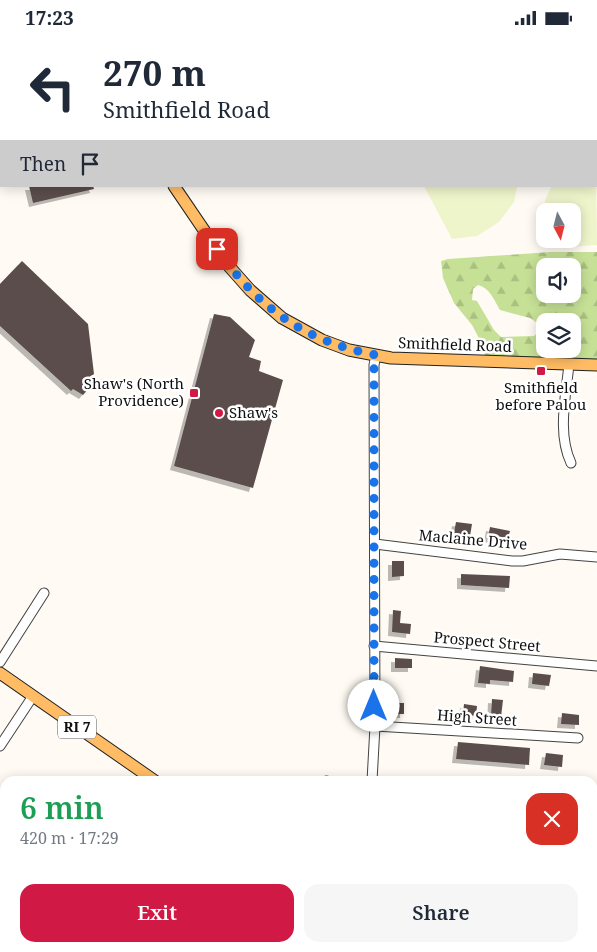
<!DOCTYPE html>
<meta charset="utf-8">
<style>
:root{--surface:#fff;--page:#f6f6f7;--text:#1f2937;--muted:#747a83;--accent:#d01944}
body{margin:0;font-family:"Noto Serif",serif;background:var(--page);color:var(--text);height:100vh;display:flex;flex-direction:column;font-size:19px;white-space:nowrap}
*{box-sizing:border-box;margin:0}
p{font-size:16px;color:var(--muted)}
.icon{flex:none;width:28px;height:28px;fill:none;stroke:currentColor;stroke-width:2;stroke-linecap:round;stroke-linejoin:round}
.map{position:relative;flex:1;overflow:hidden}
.panel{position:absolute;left:0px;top:741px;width:598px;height:176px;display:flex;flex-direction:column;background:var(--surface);border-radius:15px 15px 0 0;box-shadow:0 2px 12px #0003}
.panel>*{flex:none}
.top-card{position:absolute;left:0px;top:0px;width:598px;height:152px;box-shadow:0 2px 12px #0003;background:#fff;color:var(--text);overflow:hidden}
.needle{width:32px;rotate:173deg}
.fabs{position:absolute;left:536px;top:168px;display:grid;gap:10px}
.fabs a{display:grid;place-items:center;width:45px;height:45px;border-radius:10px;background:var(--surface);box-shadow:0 2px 12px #0003;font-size:25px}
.pin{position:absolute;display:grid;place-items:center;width:42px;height:42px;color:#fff;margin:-21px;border-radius:10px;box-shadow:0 2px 8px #0006}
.me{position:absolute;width:55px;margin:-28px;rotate:0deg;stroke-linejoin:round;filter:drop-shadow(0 0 4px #0008)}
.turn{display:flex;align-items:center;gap:18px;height:105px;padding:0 20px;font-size:22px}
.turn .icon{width:65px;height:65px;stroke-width:2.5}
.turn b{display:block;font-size:35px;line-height:42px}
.then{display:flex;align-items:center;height:48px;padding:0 20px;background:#0003;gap:10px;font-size:19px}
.round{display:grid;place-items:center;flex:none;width:52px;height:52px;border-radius:15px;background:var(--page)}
.summary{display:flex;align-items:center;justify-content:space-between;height:85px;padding:0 20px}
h1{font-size:30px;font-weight:600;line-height:38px;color:#1e9e55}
.cta{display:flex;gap:10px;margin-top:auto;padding:10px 20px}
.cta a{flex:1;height:58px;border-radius:15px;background:var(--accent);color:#fff;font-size:20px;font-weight:600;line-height:58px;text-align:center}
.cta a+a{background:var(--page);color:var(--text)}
.status{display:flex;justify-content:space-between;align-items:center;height:35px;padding:0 25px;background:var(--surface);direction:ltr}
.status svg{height:14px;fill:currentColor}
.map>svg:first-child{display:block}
</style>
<div class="status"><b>17:23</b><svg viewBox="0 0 49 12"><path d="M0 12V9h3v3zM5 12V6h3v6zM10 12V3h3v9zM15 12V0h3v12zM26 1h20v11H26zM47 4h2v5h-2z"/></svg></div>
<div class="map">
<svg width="597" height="917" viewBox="0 0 597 917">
<defs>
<pattern id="forest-firs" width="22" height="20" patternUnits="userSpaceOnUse" patternTransform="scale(1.25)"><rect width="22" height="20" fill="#c6e196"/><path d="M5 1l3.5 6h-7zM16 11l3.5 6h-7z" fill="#a9c080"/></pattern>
<filter id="shadow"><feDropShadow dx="-4" dy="4" stdDeviation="0" flood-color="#0004"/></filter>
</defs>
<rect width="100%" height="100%" fill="#fffbf4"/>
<!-- forest -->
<g fill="url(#forest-firs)" fill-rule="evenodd">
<path d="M550 217H597V329L487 328 482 309 472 290 454 268 443 243 441 226 448 224ZM545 231H572V259H545ZM478 250C490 253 494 265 500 275L530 283 537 288 539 297 534 301 501 302 494 295 477 266 472 265 473 254ZM545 286H572V314H545Z"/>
<polygon points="270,912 277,917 191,917 189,913"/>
</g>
<!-- pitch -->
<g fill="#eef5cb">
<path d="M596 131 597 210 552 213 547 204H572V176H545V200C539 183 543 166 552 151H596Z"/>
<polygon points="424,151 516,151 517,152 514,167 499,187 477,201 452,204"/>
</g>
<!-- building -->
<g fill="#5a4e4b" filter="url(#shadow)">
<polygon points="29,151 93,151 94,154 33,168"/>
<polygon points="22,226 88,289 94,339 84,346 91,351 83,360 73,354 71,356 0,291 0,249"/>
<polygon points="214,279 230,282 255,305 249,322 261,326 259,336 283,345 253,453 174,431"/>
<polygon points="456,487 472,489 470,501 454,498"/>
<polygon points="490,492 510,496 507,507 488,503"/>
<polygon points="392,526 404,526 404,541 392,542"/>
<polygon points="461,539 510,541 509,553 461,550"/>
<polygon points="393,575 401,576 400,588 411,589 410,599 392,597"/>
<polygon points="395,623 412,624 412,633 395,633"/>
<polygon points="480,631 514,636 513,647 490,645 490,649 478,648"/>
<polygon points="533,638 551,640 549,651 532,649"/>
<polygon points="492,664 503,665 501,682 491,682"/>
<rect x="391" y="668" width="13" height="11"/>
<polygon points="464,669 477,671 476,681 463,679"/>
<polygon points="562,678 579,680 579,690 561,689"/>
<polygon points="458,707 530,713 529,730 456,724"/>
<polygon points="546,718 563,720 562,732 544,730"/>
</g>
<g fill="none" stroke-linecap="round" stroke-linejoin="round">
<defs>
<g id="minor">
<polyline points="349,0 349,1"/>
<polyline points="524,0 524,1"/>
<polyline points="179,1 180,0"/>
<polyline points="0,51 1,51"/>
<polyline points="0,98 1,103"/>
<polyline points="0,134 1,134"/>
<path d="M569 329C566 361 557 398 571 428"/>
<polyline points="375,509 512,526 523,526 560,519 597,522"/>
<polyline points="374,611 597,631"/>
<polyline points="0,627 44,558"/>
<polyline points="375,691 578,703"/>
<polyline points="0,711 33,661"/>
<polyline points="326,746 327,746"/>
<polyline points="372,746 375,691 374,330 376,320"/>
<polyline points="592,789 597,789"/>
<polyline points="0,799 5,811"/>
<polyline points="592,806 597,798"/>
<polyline points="592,868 597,869"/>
<polyline points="46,912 48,917"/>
<polyline points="135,912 138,917"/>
<polyline points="564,912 571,917"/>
<polyline points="66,917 78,912"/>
<polyline points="512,917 515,912"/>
</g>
<g id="major">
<polyline points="73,0 74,1"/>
<polyline points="174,151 227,229 250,255 282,283 322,305 349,315 391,323 597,330"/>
<polyline points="0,638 155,746"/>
<polyline points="395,912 401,917"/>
</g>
</defs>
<!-- minor casing -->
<use href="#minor" stroke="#434343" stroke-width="11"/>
<!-- major casing -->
<use href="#major" stroke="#212121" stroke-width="13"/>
<!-- minor -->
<use href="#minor" stroke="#fff" stroke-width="9"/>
<!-- major -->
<use href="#major" stroke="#ffbc64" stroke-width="11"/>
</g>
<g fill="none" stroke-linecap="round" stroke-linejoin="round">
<!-- route -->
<path stroke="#1a73e8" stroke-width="9" stroke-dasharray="0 16.2" d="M217 214C258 273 306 307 376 320L374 330V671"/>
</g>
<!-- markers -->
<g fill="#d01944" stroke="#fff" stroke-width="2">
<rect x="536" y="331" width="10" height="10" rx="2.5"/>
<rect x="189" y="353" width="10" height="10" rx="2.5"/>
<circle cx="219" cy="378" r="5"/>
</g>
<g text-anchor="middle" stroke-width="5" stroke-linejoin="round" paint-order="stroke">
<!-- shield labels -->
<rect fill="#fff" stroke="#585858" stroke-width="1" x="58" y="680.5" width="38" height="23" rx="4"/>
<g font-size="14" font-weight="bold" fill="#101010">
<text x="77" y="697">RI 7</text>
</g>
<!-- street labels -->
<g font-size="15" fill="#101010" stroke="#fff">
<text transform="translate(455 310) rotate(2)" y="5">Smithfield Road</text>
<text transform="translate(473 505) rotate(5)" y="5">Maclaine Drive</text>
<text transform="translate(487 607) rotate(5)" y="5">Prospect Street</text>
<text transform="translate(477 683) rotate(4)" y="5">High Street</text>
</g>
<!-- poi labels -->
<g font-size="15" fill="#101010" stroke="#fff" text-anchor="end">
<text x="184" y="354">Shaw's (North<tspan x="184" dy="17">Providence)</tspan></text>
<text x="541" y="358" text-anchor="middle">Smithfield<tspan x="541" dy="17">before Palou</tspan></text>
<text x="229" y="383" text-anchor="start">Shaw's</text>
</g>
</g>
</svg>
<div class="fabs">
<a><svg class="needle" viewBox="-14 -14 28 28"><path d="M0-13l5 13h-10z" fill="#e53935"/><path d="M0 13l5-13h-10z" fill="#747a83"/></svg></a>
<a><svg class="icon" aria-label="sound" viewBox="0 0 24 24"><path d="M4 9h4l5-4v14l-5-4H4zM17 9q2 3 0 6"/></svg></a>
<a><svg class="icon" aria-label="layers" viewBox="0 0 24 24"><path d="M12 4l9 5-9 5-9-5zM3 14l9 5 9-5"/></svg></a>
</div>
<div class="pin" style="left:217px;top:214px;background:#d93025"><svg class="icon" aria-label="arrive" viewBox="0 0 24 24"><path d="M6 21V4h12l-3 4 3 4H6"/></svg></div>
<svg class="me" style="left:374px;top:671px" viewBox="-20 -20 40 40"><circle r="19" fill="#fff"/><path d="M0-13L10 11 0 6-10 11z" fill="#1a73e8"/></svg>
<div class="top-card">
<div class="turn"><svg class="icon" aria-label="left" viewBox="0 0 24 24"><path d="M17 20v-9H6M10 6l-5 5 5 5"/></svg><div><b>270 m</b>Smithfield Road</div></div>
<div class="then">Then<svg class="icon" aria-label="arrive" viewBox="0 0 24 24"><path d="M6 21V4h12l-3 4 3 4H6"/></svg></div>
</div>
<section class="panel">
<div class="summary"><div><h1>6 min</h1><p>420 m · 17:29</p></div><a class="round" style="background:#d93025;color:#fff"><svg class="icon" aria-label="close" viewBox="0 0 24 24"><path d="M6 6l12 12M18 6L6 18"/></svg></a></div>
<div class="cta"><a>Exit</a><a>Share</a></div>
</section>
</div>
